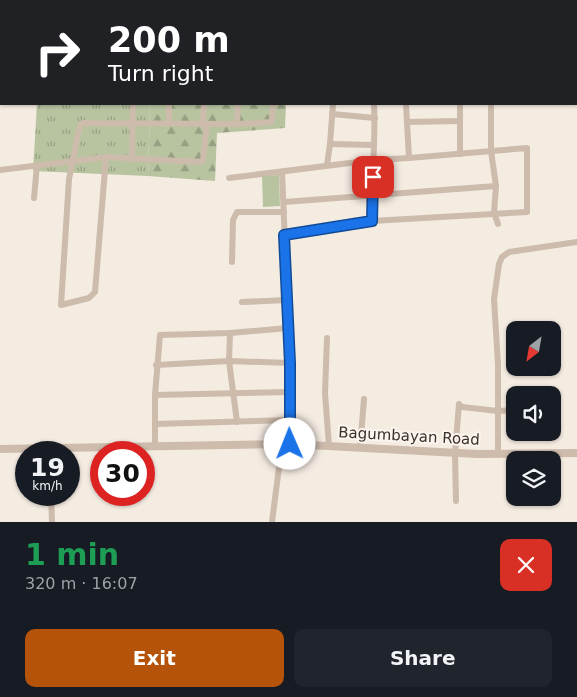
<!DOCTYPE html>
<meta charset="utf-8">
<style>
:root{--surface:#171b24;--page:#20242c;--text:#f1f3f6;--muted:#9ea1a6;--accent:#b45309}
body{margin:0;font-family:"DejaVu Sans",sans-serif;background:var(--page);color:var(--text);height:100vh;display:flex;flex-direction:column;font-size:19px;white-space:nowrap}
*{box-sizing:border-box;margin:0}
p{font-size:16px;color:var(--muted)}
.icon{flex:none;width:28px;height:28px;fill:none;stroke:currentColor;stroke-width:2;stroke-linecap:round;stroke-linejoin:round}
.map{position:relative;height:522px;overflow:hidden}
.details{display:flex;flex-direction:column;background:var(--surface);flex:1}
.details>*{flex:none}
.hud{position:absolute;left:0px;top:0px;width:578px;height:105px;box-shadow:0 1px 4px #0004;background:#202124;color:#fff;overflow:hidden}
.needle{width:32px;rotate:211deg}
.tools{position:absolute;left:506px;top:321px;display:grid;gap:10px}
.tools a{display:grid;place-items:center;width:55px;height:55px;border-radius:10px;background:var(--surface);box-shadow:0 1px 4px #0004;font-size:25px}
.speed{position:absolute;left:15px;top:441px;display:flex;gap:10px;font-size:25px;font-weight:700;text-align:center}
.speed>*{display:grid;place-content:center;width:65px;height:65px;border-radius:50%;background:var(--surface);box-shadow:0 1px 4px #0004;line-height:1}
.speed small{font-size:12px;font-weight:400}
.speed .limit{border:8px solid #d22;background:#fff;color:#111}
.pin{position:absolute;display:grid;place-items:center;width:42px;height:42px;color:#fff;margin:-21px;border-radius:10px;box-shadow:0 2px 8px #0006}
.me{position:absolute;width:55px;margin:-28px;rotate:359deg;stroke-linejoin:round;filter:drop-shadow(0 0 4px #0008)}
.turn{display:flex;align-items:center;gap:18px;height:105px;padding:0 25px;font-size:22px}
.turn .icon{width:65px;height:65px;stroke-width:2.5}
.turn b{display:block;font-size:35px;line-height:42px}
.round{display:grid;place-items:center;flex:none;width:52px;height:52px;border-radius:10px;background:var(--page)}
.summary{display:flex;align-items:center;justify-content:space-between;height:85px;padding:0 25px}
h1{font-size:30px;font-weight:800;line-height:38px;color:#1e9e55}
.cta{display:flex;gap:10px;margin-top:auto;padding:10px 25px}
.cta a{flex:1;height:58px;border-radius:10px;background:var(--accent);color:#fff;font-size:20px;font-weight:800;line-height:58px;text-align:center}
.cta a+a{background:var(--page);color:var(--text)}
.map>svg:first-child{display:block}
</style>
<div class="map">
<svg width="577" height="522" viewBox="0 0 577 522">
<defs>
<pattern id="grass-tufts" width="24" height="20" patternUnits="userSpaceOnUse" patternTransform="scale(1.25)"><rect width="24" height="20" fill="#b8c4a0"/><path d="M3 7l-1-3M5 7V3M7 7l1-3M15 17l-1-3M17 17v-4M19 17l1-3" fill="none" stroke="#97a083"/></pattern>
<pattern id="forest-firs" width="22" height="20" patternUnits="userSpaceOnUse" patternTransform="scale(1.25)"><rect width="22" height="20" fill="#b8c4a0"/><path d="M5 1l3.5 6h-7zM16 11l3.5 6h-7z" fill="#97a083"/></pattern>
</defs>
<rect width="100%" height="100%" fill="#f4ebe1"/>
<!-- grass -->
<polygon fill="url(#grass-tufts)" points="37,104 150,104 148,176 33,171"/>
<!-- forest -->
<polygon fill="url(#forest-firs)" points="150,104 286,104 285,128 217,133 215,181 148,176"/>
<!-- pitch -->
<polygon fill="#b8c4a0" points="279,175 280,206 263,207 262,176"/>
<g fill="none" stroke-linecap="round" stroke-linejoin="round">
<!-- minor -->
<g stroke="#cdbbac" stroke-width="6">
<polyline points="370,0 370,1"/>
<polyline points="459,0 459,1"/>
<polyline points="66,1 66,0"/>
<polyline points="100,1 100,0"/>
<polyline points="136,1 136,0"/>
<polyline points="171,1 171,0"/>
<polyline points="206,1 206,0"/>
<polyline points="240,1 240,0"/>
<polyline points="275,1 275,0"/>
<polyline points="309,1 309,0"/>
<polyline points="490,1 490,0"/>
<polyline points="406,104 409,158"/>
<polyline points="460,104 460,154"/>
<polyline points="491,104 491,151 496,186 494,213 498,224"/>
<polyline points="332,114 375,118"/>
<polyline points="407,122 460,121"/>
<polyline points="169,124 169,104"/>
<polyline points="203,124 204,104"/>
<polyline points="237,124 238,104"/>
<polyline points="330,144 373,145"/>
<polyline points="106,157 95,292 89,298 61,305 69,179 80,125 83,123 237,124 271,122 272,120 273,104"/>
<polyline points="132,159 133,104"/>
<polyline points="327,165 330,144 333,104"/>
<polyline points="0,170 106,157 200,162 203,160 207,124"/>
<polyline points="282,172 290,363 290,444"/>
<polyline points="229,178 374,160 409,158 527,148 527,212 372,221 284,235"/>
<polyline points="34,198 37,165"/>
<polyline points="284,202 496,186"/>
<path d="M372 221C371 182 376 143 374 104"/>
<polyline points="232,262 233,220 237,212 284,212"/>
<polyline points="242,302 287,300"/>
<polyline points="230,333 229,361 237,422"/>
<polyline points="327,338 325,393 329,446"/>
<polyline points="156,365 229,361 290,363"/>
<polyline points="155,395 290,392"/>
<polyline points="156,424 289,420"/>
<polyline points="155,446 155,395 160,335 230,333 288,328"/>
<polyline points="360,448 364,399"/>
<polyline points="498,454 498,364 494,299 499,264 502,257 509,252 577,242"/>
<polyline points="51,495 52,522"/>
<polyline points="456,501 455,453 459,404 462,407 498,411 515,410"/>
<polyline points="272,522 282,444"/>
</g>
<!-- tertiary -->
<polyline stroke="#cdbbac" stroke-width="8" points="0,449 290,444 477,454 577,453"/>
</g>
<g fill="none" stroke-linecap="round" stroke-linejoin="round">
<defs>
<polyline id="route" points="290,444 290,363 284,235 372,221 373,177"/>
</defs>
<!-- route casing -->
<use href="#route" stroke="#114b97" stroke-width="12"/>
<!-- route -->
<use href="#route" stroke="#1a73e8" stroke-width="9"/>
</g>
<g text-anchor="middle" stroke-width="4" stroke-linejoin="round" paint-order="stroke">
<!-- street labels -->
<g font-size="15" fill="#3b302b" stroke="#fbf5ee">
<text transform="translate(409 436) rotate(3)" y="5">Bagumbayan Road</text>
</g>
</g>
</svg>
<div class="tools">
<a><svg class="needle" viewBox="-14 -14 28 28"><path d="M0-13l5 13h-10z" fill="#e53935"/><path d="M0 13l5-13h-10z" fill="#9ea1a6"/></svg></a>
<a><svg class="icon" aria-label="sound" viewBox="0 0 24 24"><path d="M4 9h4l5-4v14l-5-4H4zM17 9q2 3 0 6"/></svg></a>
<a><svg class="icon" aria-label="layers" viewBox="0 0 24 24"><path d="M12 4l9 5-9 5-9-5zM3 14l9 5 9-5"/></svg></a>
</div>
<div class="speed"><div>19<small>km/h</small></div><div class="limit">30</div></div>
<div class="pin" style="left:373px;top:177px;background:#d93025"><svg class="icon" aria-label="arrive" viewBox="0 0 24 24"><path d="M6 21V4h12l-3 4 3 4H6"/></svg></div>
<svg class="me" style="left:290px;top:444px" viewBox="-20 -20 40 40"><circle r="19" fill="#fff"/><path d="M0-13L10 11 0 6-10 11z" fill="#1a73e8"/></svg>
<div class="hud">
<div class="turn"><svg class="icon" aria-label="right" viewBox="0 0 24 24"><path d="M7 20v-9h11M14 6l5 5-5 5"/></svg><div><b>200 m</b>Turn right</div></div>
</div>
</div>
<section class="details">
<div class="summary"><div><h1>1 min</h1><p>320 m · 16:07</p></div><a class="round" style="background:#d93025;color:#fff"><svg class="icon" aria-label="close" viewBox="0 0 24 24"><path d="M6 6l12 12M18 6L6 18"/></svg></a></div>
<div class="cta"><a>Exit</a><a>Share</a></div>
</section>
